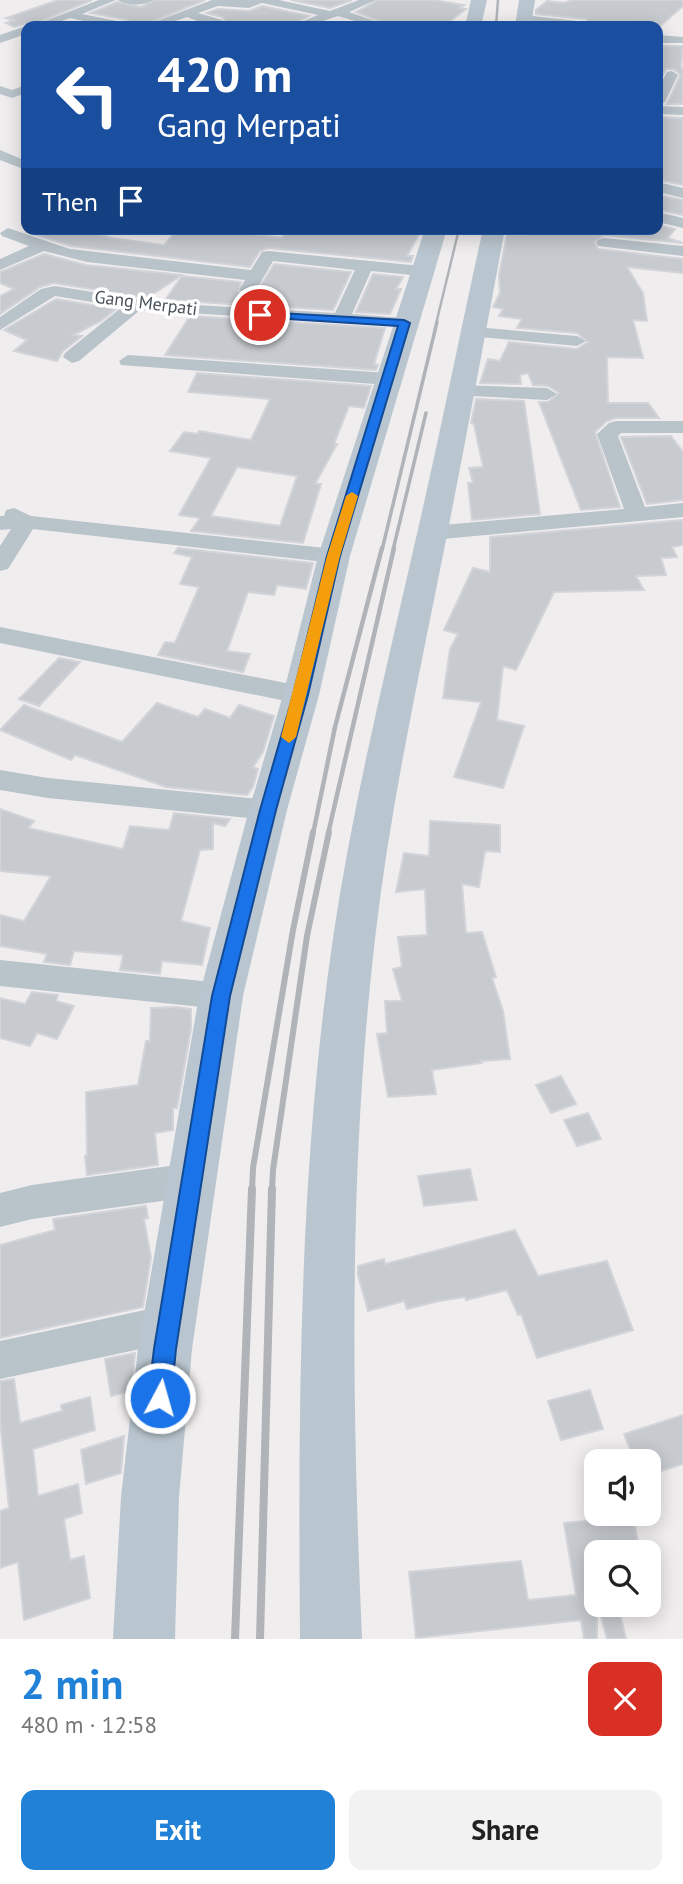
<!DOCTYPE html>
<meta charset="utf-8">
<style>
:root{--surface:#fff;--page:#f2f2f2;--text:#222;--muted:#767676;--accent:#2181d6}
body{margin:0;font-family:"PT Sans",sans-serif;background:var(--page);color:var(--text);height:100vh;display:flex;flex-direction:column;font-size:26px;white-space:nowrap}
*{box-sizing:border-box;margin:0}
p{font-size:23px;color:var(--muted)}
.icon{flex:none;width:38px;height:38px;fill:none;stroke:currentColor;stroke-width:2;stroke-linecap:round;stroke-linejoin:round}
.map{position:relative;height:1639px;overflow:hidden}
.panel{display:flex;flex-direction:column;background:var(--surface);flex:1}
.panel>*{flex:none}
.hud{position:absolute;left:21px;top:21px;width:642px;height:214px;border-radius:14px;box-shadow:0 4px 18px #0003;background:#1a4fa0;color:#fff;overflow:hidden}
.tools{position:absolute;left:584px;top:1449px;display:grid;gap:14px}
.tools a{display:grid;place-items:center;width:77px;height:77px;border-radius:14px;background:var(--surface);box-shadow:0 4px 18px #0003;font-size:35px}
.pin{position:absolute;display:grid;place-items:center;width:60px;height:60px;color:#fff;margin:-30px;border:4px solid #fff;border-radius:50%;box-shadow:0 2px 7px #0007}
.me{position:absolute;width:77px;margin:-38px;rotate:6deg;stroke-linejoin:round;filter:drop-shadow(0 0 5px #0008)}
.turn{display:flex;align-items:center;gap:24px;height:147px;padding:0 21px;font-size:32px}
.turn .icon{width:91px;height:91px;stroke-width:2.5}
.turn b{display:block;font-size:49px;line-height:60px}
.then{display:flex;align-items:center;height:66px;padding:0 21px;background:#0003;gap:14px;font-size:26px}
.round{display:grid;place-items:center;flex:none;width:74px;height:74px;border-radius:14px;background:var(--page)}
.summary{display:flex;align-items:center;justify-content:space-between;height:119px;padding:0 21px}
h1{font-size:42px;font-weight:700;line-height:52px;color:var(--accent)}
.button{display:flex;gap:14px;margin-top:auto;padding:14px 21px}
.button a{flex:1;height:80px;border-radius:14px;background:var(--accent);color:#fff;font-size:28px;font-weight:700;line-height:80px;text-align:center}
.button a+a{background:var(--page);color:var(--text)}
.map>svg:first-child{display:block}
</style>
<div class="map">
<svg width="683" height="1639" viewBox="0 0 683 1639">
<rect width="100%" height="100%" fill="#f0edee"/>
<!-- building -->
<g fill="#c7cbd0" stroke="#d2d4d9" stroke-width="2" fill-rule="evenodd">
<polygon points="58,0 92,0 29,26 25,24 14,27 6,23 14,20 6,18"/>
<polygon points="155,0 205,0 141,26 132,26 128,20 91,13 117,2 141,7"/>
<polygon points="291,0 352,0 330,8"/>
<polygon points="378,0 433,0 464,5 459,8 466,9 444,26 392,26 356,12"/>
<polygon points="572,0 683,0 683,6 658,28 594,26 586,19 536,14 536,10 547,1 564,3"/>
<polygon points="262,6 309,16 290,26 226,26 223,17 207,13 218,9 249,11"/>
<polygon points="658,46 683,46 681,68 683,68 683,104 667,104 680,76 679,73 673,69 666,69 658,83"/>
<polygon points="658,117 683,118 683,185 658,180"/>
<polygon points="658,195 683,200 683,215 658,210"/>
<polygon points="658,225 675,229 668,238 683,243 604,235 594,242 598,249 683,259 683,273 627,267 643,293 647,321 633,320 643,358 607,357 608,403 648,403 659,418 615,418 607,421 595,432 620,507 581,510 539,402 548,402 559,393 548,386 533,385 528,373 520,375 521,384 480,383 488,359 500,361 509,342 577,349 588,342 577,333 517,328 522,319 499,316 503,309 493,307 500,293 499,275 507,234 524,235 526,229 658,229"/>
<polygon points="33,229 79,229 111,238 164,245 178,229 214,229 282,238 288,229 422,229 407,256 413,256 411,262 268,248 260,251 250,267 71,246 27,232"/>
<polygon points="44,254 86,265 182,275 147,298 54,283 40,287 0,314 0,296 14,289 0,283 0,272"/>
<polygon points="274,264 351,272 333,310 165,300 182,276 241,282 238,292 247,297 254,297"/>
<polygon points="373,274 403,277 396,289 401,289 390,314 356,312"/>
<polygon points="56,299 116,309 101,321 73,335 82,336 63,351 57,361 14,351 27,340 4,330"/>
<polygon points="190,316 385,328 374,364 378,365 376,370 165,355"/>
<path d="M197 373 371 386 364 408 349 406 334 444H337L315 484H321L303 543 191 531 200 518 179 515 211 458 170 451 184 432 198 434 199 431 251 440 270 399 188 392ZM237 467 297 476 280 526 211 516Z"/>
<polygon points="476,399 524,401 540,514 472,520 468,483 473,483 469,468 483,467 474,424 471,423"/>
<polygon points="671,436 683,452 683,500 647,504 621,437"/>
<polygon points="683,520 683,545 672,547 677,557 661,558 666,575 636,576 644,590 554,592 516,670 503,666 497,720 524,726 503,788 454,777 481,702 443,698 450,649 458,634 444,630 473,568 490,572 490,537"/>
<polygon points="178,548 313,563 306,589 277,585 274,595 248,592 227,651 250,654 243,672 158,655 165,642 175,643 199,587 180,584 192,557 174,553"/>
<polygon points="59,658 80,662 39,706 19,699"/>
<polygon points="157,703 198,717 205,709 230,718 239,705 274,716 263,752 253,767 258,769 253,787 247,795 166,787 75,755 71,760 0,730 24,705 122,742"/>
<polygon points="0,809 34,821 28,828 123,849 130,826 169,830 174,813 230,819 225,826 213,823 213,849 200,850 181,921 210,928 202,965 162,961 160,974 151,973 120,970 123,955 74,951 70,965 44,962 47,954 0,946 0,915 24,921 51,876 0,871"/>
<polygon points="430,821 500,825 500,852 485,851 479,887 462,884 466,933 482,932 496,977 492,978 503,1011 510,1059 481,1061 482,1063 432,1070 436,1094 388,1097 377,1034 387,1033 385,1001 402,1001 393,969 402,967 398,937 427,935 425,889 396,892 404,853 429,856"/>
<polygon points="32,992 58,995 56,1001 74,1006 57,1039 37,1033 30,1046 0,1038 0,998 25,1004"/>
<polygon points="175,1007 191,1009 191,1029 177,1108 173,1108 173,1130 155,1133 158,1165 87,1175 85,1156 87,1155 86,1092 138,1085 146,1041 150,1041 151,1008"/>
<polygon points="561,1076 576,1104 551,1113 536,1085"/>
<polygon points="588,1113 601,1139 577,1146 564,1120"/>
<polygon points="470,1169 477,1200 424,1206 418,1176"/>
<polygon points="146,1206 148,1218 144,1219 151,1257 143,1307 0,1338 0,1245 55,1230 53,1219"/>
<polygon points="515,1230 538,1276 607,1261 633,1330 537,1358 521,1314 518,1315 507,1290 466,1300 465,1297 439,1301 407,1309 404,1301 368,1311 358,1275 358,1266 384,1259 385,1264"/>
<polygon points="135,1353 131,1391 111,1396 105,1359"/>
<polygon points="14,1379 20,1423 62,1411 61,1405 90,1397 95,1430 33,1449 38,1496 78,1484 82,1513 64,1519 70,1560 84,1556 90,1598 24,1620 18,1562 0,1568 0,1511 9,1508 0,1421 0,1381"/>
<polygon points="590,1390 603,1429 561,1440 548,1401"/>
<polygon points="683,1415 683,1464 649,1475 649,1461 635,1461 624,1434"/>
<polygon points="124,1436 121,1473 86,1484 81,1450"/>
<polygon points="633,1517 640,1552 597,1552 597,1639 584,1639 581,1620 416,1638 409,1572 521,1561 528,1600 576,1595 564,1523"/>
<polygon points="598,1605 618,1605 626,1639 607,1639"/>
</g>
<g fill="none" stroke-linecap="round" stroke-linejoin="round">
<!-- minor -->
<g fill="#b9c3ca" fill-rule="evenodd">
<polygon points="99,0 116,0 82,14 127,23 129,26 107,26 70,18 48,26 32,26"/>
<path d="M118 0H153C145 6 126 6 118 0Z"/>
<polygon points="212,0 279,0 330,11 359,0 376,0 349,12 389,26 372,26 338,16 308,26 292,26 318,15 262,3 249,8 218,6 198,13 222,20 224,26 210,26 187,17 160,26 144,26"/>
<polygon points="524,15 586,22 592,26 557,26 520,21 520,17"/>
<polygon points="26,26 26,34 0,43 0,35"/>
<polygon points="658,35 683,37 683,43 658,43"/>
<polygon points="672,71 678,75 665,102 658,106 683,107 683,115 658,114 658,89 667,72"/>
<polygon points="26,85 26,93 12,98 0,94 0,86 12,90"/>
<polygon points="0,150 26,161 26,170 0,160"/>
<polygon points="658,182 683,188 683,198 658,192"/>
<polygon points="658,212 683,218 683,228 658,222"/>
<polygon points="8,228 70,249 251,270 262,252 268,251 421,266 429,271 421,276 371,271 352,314 404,318 410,319 413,323 410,327 140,310 79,361 72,363 63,357 65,353 122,307 55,296 0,330 0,317 41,289 55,286 161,303 335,313 355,270 273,261 254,294 248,295 239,290 245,280 87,262 44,251 0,270 0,259 29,246 2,236 0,233"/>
<polygon points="604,238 683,246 683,256 598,246 596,243 598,240"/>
<polygon points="475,327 577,336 586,341 577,346 469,336 466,332 469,328"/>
<polygon points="128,355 388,373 398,379 388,385 121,365 119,361"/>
<polygon points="461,385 547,388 557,394 547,400 454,395 451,391"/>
<polygon points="616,421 683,421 683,433 621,433 618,436 645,507 683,503 683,517 432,540 424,538 421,533 424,528 432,526 624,509 597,434 609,423"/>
<polygon points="14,508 31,516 334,549 342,551 345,556 342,561 334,563 33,529 8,569 0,571 0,546 11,529 0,530 0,516 4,516 6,510"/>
<polygon points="0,627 301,686 310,689 314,695 310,701 301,704 0,643"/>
<polygon points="0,770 48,778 268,800 278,803 282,810 278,817 268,820 48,798 0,790"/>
<polygon points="0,960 221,983 232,987 237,996 232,1005 221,1009 0,986"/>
<polygon points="191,1163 203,1168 209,1180 203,1192 191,1197 32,1219 0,1227 0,1193 32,1185"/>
<polygon points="145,1310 168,1311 182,1316 187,1330 182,1344 168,1349 145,1348 0,1379 0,1341"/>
</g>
<!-- secondary -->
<g fill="#bac6cf" fill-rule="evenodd">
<polygon points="471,0 487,0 481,26 465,26"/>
<polygon points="519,0 535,0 531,26 515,26"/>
<polygon points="425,229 447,229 350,556 319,695 287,810 243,996 192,1349 179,1497 175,1639 113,1639 121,1497 138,1349 199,996 249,810 283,695 318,556"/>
<path d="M483 229H505C485 335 466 440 445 545 419 676 390 807 375 939 348 1172 352 1406 362 1639H300C298 1405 299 1170 333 938 353 803 386 670 416 538 440 435 460 332 483 229Z"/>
</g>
<!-- rail-far4 -->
<g stroke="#b0b3b7" stroke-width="2.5">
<polyline points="496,26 498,0"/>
<polyline points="436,324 459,229"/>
</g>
<!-- rail-far3 -->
<g stroke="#b0b3b7" stroke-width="3.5">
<polyline points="382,550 437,322"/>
<polyline points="393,550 426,413"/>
</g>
<!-- rail-far2 -->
<g stroke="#b0b3b7" stroke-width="4.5">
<polyline points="313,834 335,727 382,548"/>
<polyline points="328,834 394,548"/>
</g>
<!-- rail-far1 -->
<g stroke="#b0b3b7" stroke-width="6">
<polyline points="252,1191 253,1168 293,930 313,832"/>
<polyline points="272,1191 273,1170 307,936 329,832"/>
</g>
<!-- rail -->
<g stroke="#b0b3b7" stroke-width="8">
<polyline points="235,1639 252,1189"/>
<polyline points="260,1639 272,1189"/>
</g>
</g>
<!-- route -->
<polygon fill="#1a73e8" stroke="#114b97" stroke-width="2" points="260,312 404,320 410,323 340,556 308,695 276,810 230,996 176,1349 171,1398 168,1406 160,1409 152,1406 148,1398 154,1349 212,996 260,810 293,695 327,556 398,326 257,317 257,313"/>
<!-- slow -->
<polygon fill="#f59e0b" points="352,492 358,496 340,556 296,737 289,743 281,737 327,556 346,496"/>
<g text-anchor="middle" stroke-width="7" stroke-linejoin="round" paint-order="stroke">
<!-- far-street labels -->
<g font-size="18" fill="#47525a" stroke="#fff">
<text transform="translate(146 303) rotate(7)" y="6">Gang Merpati</text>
</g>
</g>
</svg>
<div class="tools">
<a><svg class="icon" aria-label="sound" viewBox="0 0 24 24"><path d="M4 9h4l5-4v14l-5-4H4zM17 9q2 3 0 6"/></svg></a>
<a><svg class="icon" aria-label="search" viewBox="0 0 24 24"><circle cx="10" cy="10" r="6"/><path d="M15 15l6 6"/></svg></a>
</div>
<div class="pin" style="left:260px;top:315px;background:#d93025"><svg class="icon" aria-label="arrive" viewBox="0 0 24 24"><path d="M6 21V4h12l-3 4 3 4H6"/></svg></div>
<svg class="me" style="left:160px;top:1398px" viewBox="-20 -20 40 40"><circle r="17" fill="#1a73e8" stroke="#fff" stroke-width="3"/><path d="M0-11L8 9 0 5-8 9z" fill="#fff"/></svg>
<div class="hud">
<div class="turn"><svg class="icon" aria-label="left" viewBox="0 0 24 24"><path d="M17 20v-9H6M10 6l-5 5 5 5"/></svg><div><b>420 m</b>Gang Merpati</div></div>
<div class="then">Then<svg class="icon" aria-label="arrive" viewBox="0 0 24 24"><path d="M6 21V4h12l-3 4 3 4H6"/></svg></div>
</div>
</div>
<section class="panel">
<div class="summary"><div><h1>2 min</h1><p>480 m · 12:58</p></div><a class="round" style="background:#d93025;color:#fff"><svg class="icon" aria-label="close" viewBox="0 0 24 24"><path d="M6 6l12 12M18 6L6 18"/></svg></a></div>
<div class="button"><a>Exit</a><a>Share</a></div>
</section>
